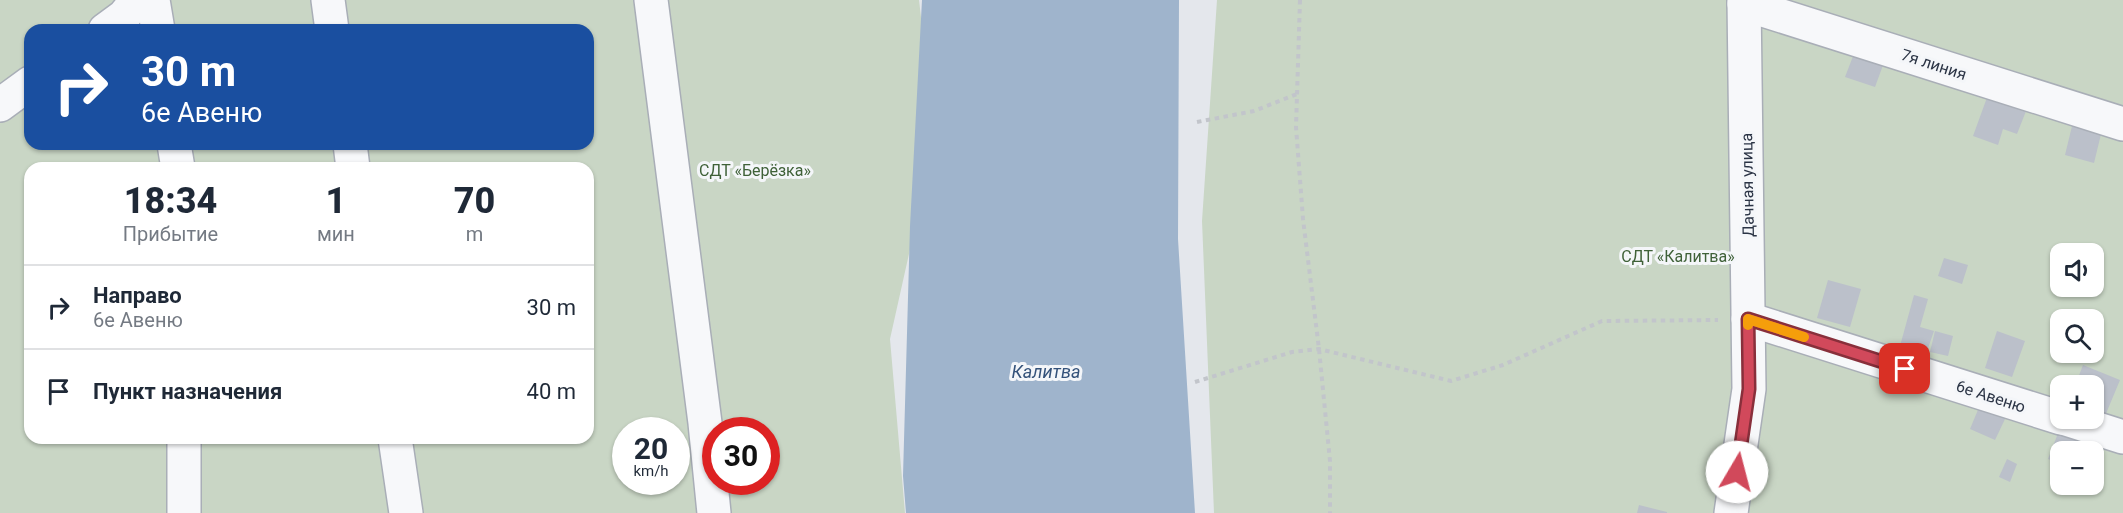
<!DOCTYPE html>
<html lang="ru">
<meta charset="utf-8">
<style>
:root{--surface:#fff;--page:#f6f6f7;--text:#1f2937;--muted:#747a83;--line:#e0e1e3}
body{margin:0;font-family:Roboto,sans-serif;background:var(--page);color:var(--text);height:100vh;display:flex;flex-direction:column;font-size:22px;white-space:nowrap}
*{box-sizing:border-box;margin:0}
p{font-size:20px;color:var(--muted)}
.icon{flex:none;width:33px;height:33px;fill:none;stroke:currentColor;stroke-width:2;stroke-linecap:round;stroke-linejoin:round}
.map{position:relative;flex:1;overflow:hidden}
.drawer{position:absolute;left:24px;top:162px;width:570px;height:282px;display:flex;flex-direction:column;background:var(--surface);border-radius:18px;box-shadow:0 2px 4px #0004}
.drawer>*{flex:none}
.top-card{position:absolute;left:24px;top:24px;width:570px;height:126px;border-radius:18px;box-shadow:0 2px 4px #0004;background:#1a4fa0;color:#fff;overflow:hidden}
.fabs{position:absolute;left:2050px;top:243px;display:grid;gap:12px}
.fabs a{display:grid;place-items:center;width:54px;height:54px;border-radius:12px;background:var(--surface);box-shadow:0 2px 4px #0004;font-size:30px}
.speed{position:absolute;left:612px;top:417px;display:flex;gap:12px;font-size:30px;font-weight:700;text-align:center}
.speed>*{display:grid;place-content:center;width:78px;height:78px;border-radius:50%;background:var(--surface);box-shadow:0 2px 4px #0004;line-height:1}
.speed small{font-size:15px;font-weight:400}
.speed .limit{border:9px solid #d22;background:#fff;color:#111}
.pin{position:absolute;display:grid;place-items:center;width:51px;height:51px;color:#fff;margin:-26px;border-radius:12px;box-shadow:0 3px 9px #0006}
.me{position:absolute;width:66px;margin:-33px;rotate:8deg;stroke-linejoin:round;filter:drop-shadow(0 0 4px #0008)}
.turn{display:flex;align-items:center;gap:21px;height:126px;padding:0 18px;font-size:27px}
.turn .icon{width:78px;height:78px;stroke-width:2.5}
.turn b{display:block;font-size:42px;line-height:51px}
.eta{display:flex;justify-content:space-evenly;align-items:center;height:102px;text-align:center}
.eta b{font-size:36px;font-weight:800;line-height:42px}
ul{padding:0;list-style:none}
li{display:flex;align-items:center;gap:18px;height:84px;padding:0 18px;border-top:2px solid var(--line)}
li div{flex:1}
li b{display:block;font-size:22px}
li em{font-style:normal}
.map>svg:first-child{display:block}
</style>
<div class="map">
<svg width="2123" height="513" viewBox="0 0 2123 513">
<rect width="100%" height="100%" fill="#e4e7ec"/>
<!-- green -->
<g fill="#c9d6c5" fill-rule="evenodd">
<path d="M0 0H919L932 111 917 218 890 339 905 513H0ZM30 30H588V144H30ZM30 168H588V438H30ZM626 430H676V482H626ZM716 430H766V482H716Z"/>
<path d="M1217 0H2123V513H1214L1202 221ZM2061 254H2094V286H2061ZM2061 320H2094V352H2061ZM2061 386H2094V418H2061ZM2061 452H2094V484H2061Z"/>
</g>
<!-- water -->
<polygon fill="#9fb4cc" points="922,0 1179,0 1178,239 1195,513 906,513 903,476 910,226"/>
<!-- building -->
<g fill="#bbc0ca">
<polygon points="1857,46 1886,57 1875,87 1845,77"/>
<polygon points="1989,92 2028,106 2017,134 2003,129 1998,145 1973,136"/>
<polygon points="2073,122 2102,130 2094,163 2065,155"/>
<polygon points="1944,258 1968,265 1962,284 1938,276"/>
<polygon points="1828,280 1861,289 1850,327 1817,318"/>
<polygon points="1914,295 1928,299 1920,327 1934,331 1926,354 1900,346"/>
<polygon points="1935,331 1953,336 1948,356 1930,352"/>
<polygon points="1997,331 2025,341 2012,377 1985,368"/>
<polygon points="2083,365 2120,380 2105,416 2094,412 2094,386 2075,386"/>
<polygon points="1980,405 2006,417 1995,440 1970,429"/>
<polygon points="2062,423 2093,435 2087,452 2061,452 2061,464 2048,459"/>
<polygon points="2007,459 2017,464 2010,482 1999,477"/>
<polygon points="1639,505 1667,512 1667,513 1637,513"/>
</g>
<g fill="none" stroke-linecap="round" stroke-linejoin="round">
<defs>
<g id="minor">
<polyline points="153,0 158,30"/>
<polyline points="328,0 332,30"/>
<polyline points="651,0 705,423 714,513"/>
<polyline points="1744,4 2123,124"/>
<polyline points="105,30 124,16 137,0"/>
<polyline points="0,105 30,83"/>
<polyline points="174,144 178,168"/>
<polyline points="350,144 353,168"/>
<polyline points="1748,319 2061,418"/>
<polyline points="2063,418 2123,437"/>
<polyline points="184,438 184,513"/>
<polyline points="395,438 406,513"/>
<polyline points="1731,513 1749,389 1744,0"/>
</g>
</defs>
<!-- minor casing -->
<use href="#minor" stroke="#a9aeb7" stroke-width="36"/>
<!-- path -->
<g stroke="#c2c5cb" stroke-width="4" stroke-dasharray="4.5 4.5" stroke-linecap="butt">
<polyline points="1300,0 1296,127 1303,219 1319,349 1330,461 1330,513"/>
<polyline points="1197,122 1254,111 1297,94"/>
<polyline points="1195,382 1292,352 1319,349 1451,381 1503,365 1602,321 1718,320"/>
</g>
<!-- minor -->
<use href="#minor" stroke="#f7f8fa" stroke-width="33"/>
</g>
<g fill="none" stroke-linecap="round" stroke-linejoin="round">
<defs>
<polyline id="route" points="1737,472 1749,389 1748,319 1905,369"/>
</defs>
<!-- route casing -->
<use href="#route" stroke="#882f3b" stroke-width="15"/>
<!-- route -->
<use href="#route" stroke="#d1495b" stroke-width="10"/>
<!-- slow -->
<polyline stroke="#f59e0b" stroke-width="10" points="1748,325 1748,319 1804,337"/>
</g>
<g text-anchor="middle" stroke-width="6" stroke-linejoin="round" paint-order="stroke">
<!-- street labels -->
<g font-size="16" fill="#2b3445" stroke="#f4f6f9">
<text transform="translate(1934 64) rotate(18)" y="6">7я линия</text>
<text transform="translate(1747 185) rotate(-91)" y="6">Дачная улица</text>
<text transform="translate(1991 396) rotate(18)" y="6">6е Авеню</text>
</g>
<!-- park labels -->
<g font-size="16" fill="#3f6138" stroke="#f4f6f9">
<text x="755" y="176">СДТ «Берёзка»</text>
<text x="1678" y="262">СДТ «Калитва»</text>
</g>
<!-- water labels -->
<g font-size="18" font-style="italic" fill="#34527a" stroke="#f4f6f9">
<text x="1046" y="378">Калитва</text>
</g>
</g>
</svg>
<div class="fabs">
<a><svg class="icon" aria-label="sound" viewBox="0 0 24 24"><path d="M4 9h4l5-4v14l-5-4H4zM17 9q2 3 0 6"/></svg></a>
<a><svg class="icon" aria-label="search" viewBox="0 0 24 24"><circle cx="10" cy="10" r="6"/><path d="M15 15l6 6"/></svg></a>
<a>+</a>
<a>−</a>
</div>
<div class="speed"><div>20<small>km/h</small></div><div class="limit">30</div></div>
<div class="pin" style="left:1905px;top:369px;background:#d93025"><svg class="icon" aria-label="arrive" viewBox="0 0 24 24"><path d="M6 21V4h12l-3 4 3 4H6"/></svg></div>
<svg class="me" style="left:1737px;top:472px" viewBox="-20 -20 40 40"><circle r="19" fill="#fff"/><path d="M0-13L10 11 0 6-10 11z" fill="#d1495b"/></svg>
<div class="top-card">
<div class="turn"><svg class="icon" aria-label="right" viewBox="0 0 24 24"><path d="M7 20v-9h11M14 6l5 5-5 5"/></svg><div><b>30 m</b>6е Авеню</div></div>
</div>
<section class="drawer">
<div class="eta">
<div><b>18:34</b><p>Прибытие</p></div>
<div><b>1</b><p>мин</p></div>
<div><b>70</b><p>m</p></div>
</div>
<ul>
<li><svg class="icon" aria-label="right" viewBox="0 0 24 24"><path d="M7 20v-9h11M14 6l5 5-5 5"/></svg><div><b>Направо</b><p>6е Авеню</p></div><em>30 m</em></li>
<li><svg class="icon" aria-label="arrive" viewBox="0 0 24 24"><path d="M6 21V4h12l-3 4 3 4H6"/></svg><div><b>Пункт назначения</b></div><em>40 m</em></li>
</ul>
</section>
</div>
